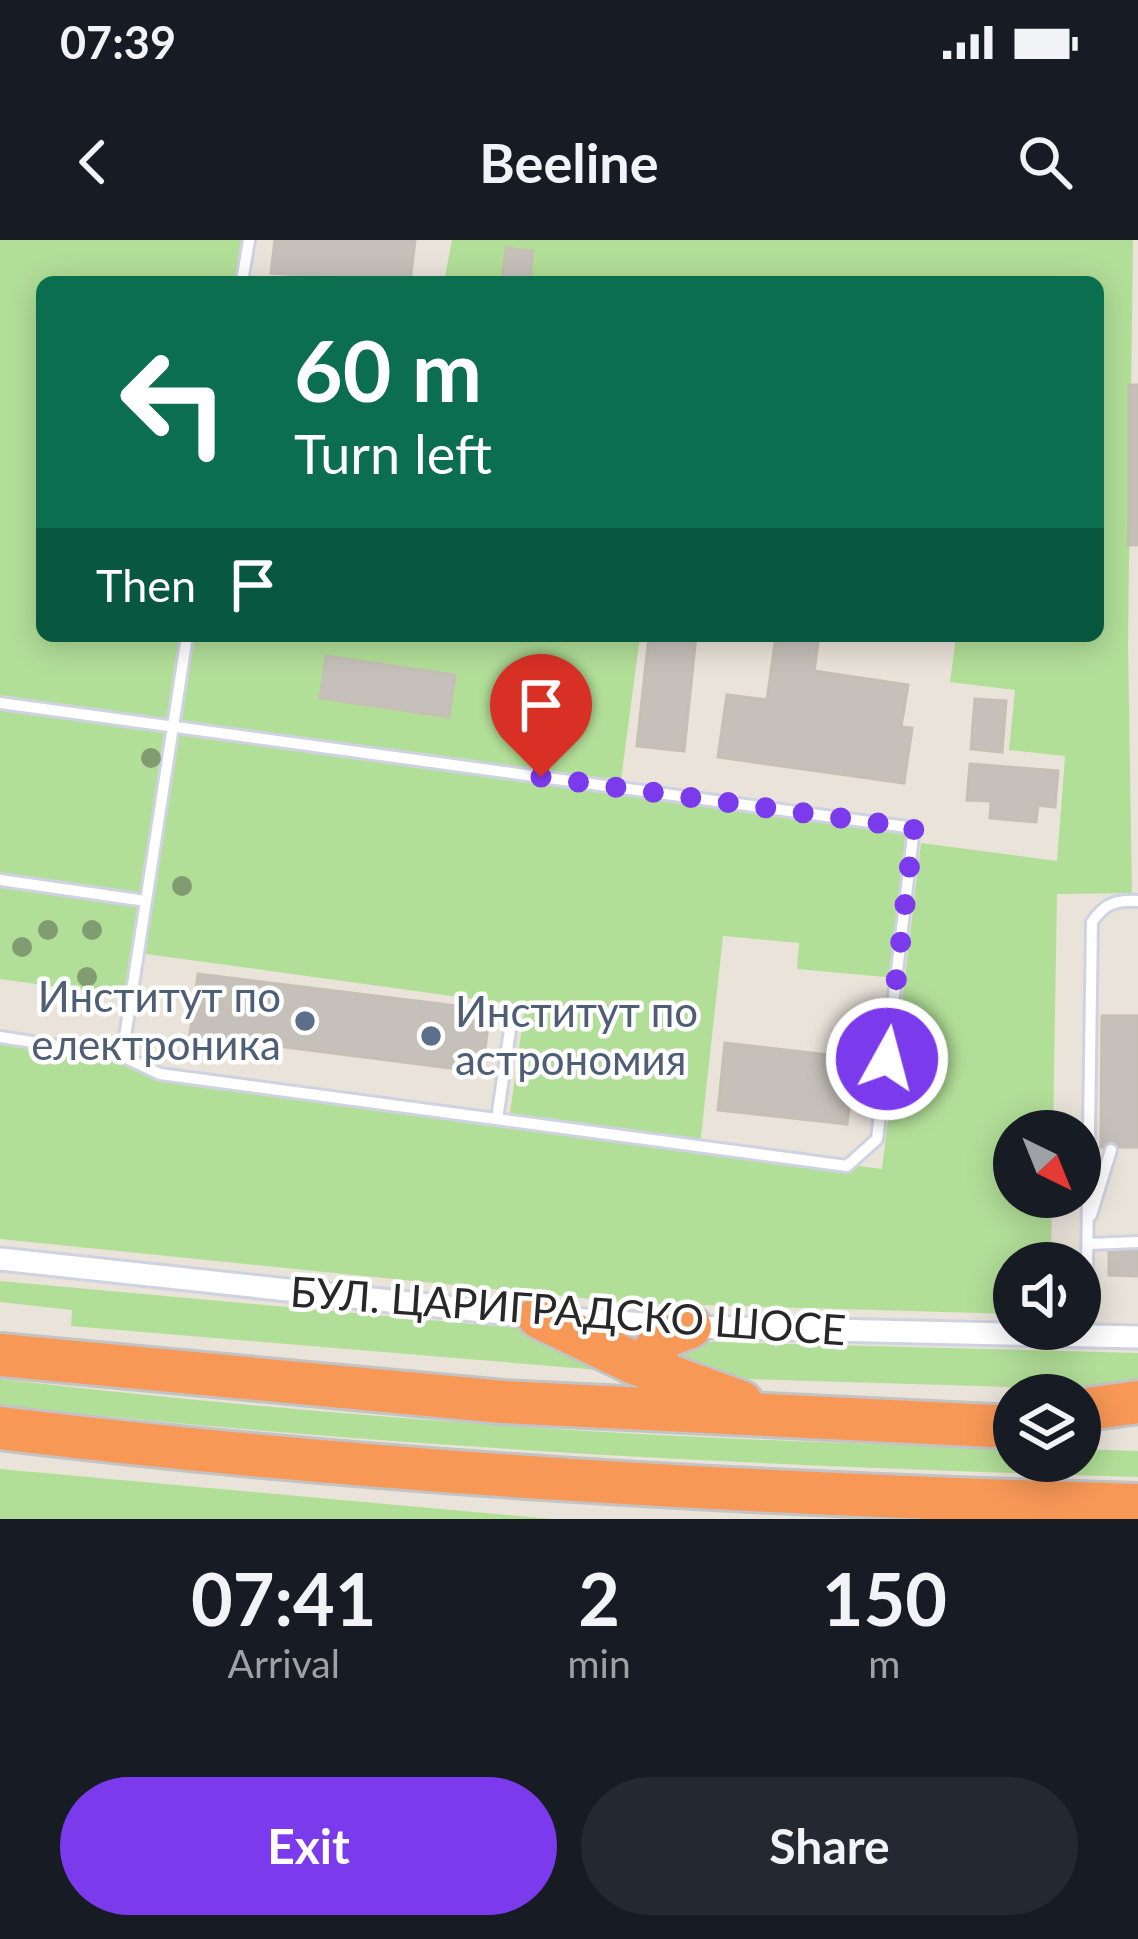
<!DOCTYPE html>
<meta charset="utf-8">
<style>
:root{--surface:#171b24;--page:#242831;--text:#f1f3f6;--muted:#9ea1a6;--accent:#7c3aed}
body{margin:0;font-family:Lato,sans-serif;background:var(--page);color:var(--text);height:100vh;display:flex;flex-direction:column;font-size:45px;white-space:nowrap}
*{box-sizing:border-box;margin:0}
p{font-size:39px;color:var(--muted)}
.icon{flex:none;width:66px;height:66px;fill:none;stroke:currentColor;stroke-width:2;stroke-linecap:round;stroke-linejoin:round}
.map{position:relative;height:1279px;overflow:hidden}
.panel{display:flex;flex-direction:column;background:var(--surface);flex:1}
.panel>*{flex:none}
.hud{position:absolute;left:36px;top:36px;width:1068px;height:366px;border-radius:18px;box-shadow:0 6px 30px #0003;background:#0b6e4f;color:#fff;overflow:hidden}
.needle{width:78px;rotate:137deg}
.buttons{position:absolute;left:993px;top:870px;display:grid;gap:24px}
.buttons a{display:grid;place-items:center;width:108px;height:108px;border-radius:50%;background:var(--surface);box-shadow:0 6px 30px #0003;font-size:60px}
.pin{position:absolute;display:grid;place-items:center;width:102px;height:102px;color:#fff;margin:-123px -51px;border-radius:50% 50% 50% 0;rotate:-45deg;box-shadow:0 0 12px #0007}
.pin .icon{rotate:45deg}
.me{position:absolute;width:132px;margin:-66px;rotate:7deg;stroke-linejoin:round;filter:drop-shadow(0 0 9px #0008)}
.turn{display:flex;align-items:center;gap:42px;height:252px;padding:0 60px;font-size:54px}
.turn .icon{width:156px;height:156px;stroke-width:2.5}
.turn b{display:block;font-size:84px;line-height:102px}
.then{display:flex;align-items:center;height:114px;padding:0 60px;background:#0003;gap:24px;font-size:45px}
.eta{display:flex;justify-content:space-evenly;align-items:center;height:204px;text-align:center}
.eta b{font-size:72px;font-weight:700;line-height:84px}
.cta{display:flex;gap:24px;margin-top:auto;padding:24px 60px}
.cta a{flex:1;height:138px;border-radius:72px;background:var(--accent);color:#fff;font-size:48px;font-weight:700;line-height:138px;text-align:center}
.cta a+a{background:var(--page);color:var(--text)}
.status{display:flex;justify-content:space-between;align-items:center;height:84px;padding:0 60px;background:var(--surface);direction:ltr}
.status svg{height:33px;fill:currentColor}
header{display:flex;justify-content:space-between;align-items:center;height:156px;padding:0 60px;background:var(--surface);font-size:54px;font-weight:700}
.map>svg:first-child{display:block}
</style>
<div class="status"><b>07:39</b><svg viewBox="0 0 49 12"><path d="M0 12V9h3v3zM5 12V6h3v6zM10 12V3h3v9zM15 12V0h3v12zM26 1h20v11H26zM47 4h2v5h-2z"/></svg></div>
<header><svg class="icon" aria-label="back" viewBox="0 0 24 24"><path d="M15 5l-7 7 7 7"/></svg>Beeline<svg class="icon" aria-label="search" viewBox="0 0 24 24"><circle cx="10" cy="10" r="6"/><path d="M15 15l6 6"/></svg></header>
<div class="map">
<svg width="1138" height="1279" viewBox="0 0 1138 1279">
<rect width="100%" height="100%" fill="#eae3da"/>
<!-- green -->
<g fill="#b2df98">
<polygon points="0,0 249,0 242,42 42,42 42,396 640,396 620,548 914,588 896,738 797,729 799,703 723,696 700,906 882,929 921,603 1057,621 1065,516 1009,510 1015,450 950,442 956,396 1098,396 1098,42 444,42 452,0 1133,0 1128,403 1132,653 1057,654 1053,891 1014,891 1014,957 1052,957 1051,1023 1014,1023 1014,1074 630,1063 0,999 0,798 111,815 148,833 509,880 525,766 139,713 131,757 0,739"/>
<polygon points="0,1041 539,1090 623,1132 71,1086 72,1070 0,1062"/>
<polygon points="679,1101 1138,1113 1138,1151 717,1138 683,1133 671,1106"/>
<path d="M0 1139C337 1178 674 1201 1014 1208V1221H1080V1209L1138 1211V1237C757 1226 379 1207 0 1165Z"/>
<polygon points="0,1229 552,1279 0,1279"/>
</g>
<!-- building -->
<g fill="#c5c0ba" stroke="#c5bfb4" stroke-width="3">
<polygon points="275,0 415,0 410,42 271,33"/>
<polygon points="506,8 533,11 530,42 502,42"/>
<rect x="1129" y="145" width="9" height="135"/>
<polygon points="1129,280 1138,280 1138,305 1128,305"/>
<polygon points="649,396 696,396 684,511 637,506"/>
<polygon points="776,396 819,396 814,431 908,445 901,487 912,488 904,543 718,517 727,455 767,460"/>
<polygon points="326,416 455,435 449,477 320,458"/>
<polygon points="975,459 1006,461 1002,512 971,509"/>
<polygon points="970,524 1058,531 1055,567 1038,565 1036,582 990,578 991,561 967,560"/>
<polygon points="198,734 490,770 482,832 190,795"/>
<polygon points="1102,776 1138,776 1138,907 1101,907"/>
<polygon points="725,803 855,818 847,884 718,870"/>
<polygon points="1109,1008 1138,1009 1138,1036 1109,1035"/>
</g>
<g fill="none" stroke-linecap="round" stroke-linejoin="round">
<defs>
<g id="lane">
<polyline points="242,42 249,0"/>
<polyline points="0,463 914,588 877,899 847,926 160,834 122,816 0,797"/>
<polyline points="0,640 146,661"/>
<polyline points="122,816 187,396"/>
<polyline points="497,879 512,776"/>
<polyline points="1091,975 1111,910"/>
<polyline points="1089,1004 1138,1002"/>
<path d="M1086 1096 1092 682C1105 663 1116 660 1138 661"/>
</g>
<polyline id="street" points="0,1019 539,1077 690,1087 1138,1097"/>
<g id="highway">
<polyline points="539,1077 634,1123 741,1162"/>
<polyline points="0,1115 503,1162 1014,1187"/>
<polyline points="666,1136 657,1125 656,1108 666,1096 690,1087"/>
<polyline points="1080,1170 1138,1162"/>
<path d="M0 1188C378 1234 758 1254 1138 1265"/>
</g>
</defs>
<!-- lane casing -->
<use href="#lane" stroke="#cfd3e1" stroke-width="16"/>
<!-- street casing -->
<use href="#street" stroke="#cfd3e1" stroke-width="27"/>
<!-- highway casing -->
<use href="#highway" stroke="#c3c3c3" stroke-width="48"/>
<!-- lane -->
<use href="#lane" stroke="#fff" stroke-width="10"/>
<!-- street -->
<use href="#street" stroke="#fff" stroke-width="21"/>
<!-- highway -->
<use href="#highway" stroke="#f89857" stroke-width="42"/>
</g>
<!-- trees -->
<g fill="#829c72">
<circle cx="151" cy="518" r="10"/>
<circle cx="182" cy="646" r="10"/>
<circle cx="48" cy="690" r="10"/>
<circle cx="92" cy="690" r="10"/>
<circle cx="22" cy="707" r="10"/>
<circle cx="87" cy="737" r="10"/>
</g>
<g fill="none" stroke-linecap="round" stroke-linejoin="round">
<!-- route -->
<polyline stroke="#7c3aed" stroke-width="21" stroke-dasharray="0 37.8" points="541,537 914,588 887,819"/>
</g>
<!-- markers -->
<g fill="#5c6f8a" stroke="#fff" stroke-width="4.5">
<circle cx="305" cy="781" r="12"/>
<circle cx="431" cy="796" r="12"/>
</g>
<g text-anchor="middle" stroke-width="9" stroke-linejoin="round" paint-order="stroke">
<!-- service labels -->
<g font-size="42" fill="#4e5e75" stroke="#fff" text-anchor="end">
<text x="281" y="772">Институт по<tspan x="281" dy="48">електроника</tspan></text>
<text x="455" y="787" text-anchor="start">Институт по<tspan x="455" dy="48">астрономия</tspan></text>
</g>
<!-- street labels -->
<g font-size="42" fill="#282828" stroke="#fff">
<text transform="translate(568 1071) rotate(4)" y="15">БУЛ. ЦАРИГРАДСКО ШОСЕ</text>
</g>
</g>
</svg>
<div class="buttons">
<a><svg class="needle" viewBox="-14 -14 28 28"><path d="M0-13l5 13h-10z" fill="#e53935"/><path d="M0 13l5-13h-10z" fill="#9ea1a6"/></svg></a>
<a><svg class="icon" aria-label="sound" viewBox="0 0 24 24"><path d="M4 9h4l5-4v14l-5-4H4zM17 9q2 3 0 6"/></svg></a>
<a><svg class="icon" aria-label="layers" viewBox="0 0 24 24"><path d="M12 4l9 5-9 5-9-5zM3 14l9 5 9-5"/></svg></a>
</div>
<div class="pin" style="left:541px;top:537px;background:#d93025"><svg class="icon" aria-label="arrive" viewBox="0 0 24 24"><path d="M6 21V4h12l-3 4 3 4H6"/></svg></div>
<svg class="me" style="left:887px;top:819px" viewBox="-20 -20 40 40"><circle r="17" fill="#7c3aed" stroke="#fff" stroke-width="3"/><path d="M0-11L8 9 0 5-8 9z" fill="#fff"/></svg>
<div class="hud">
<div class="turn"><svg class="icon" aria-label="left" viewBox="0 0 24 24"><path d="M17 20v-9H6M10 6l-5 5 5 5"/></svg><div><b>60 m</b>Turn left</div></div>
<div class="then">Then<svg class="icon" aria-label="arrive" viewBox="0 0 24 24"><path d="M6 21V4h12l-3 4 3 4H6"/></svg></div>
</div>
</div>
<section class="panel">
<div class="eta">
<div><b>07:41</b><p>Arrival</p></div>
<div><b>2</b><p>min</p></div>
<div><b>150</b><p>m</p></div>
</div>
<div class="cta"><a>Exit</a><a>Share</a></div>
</section>
